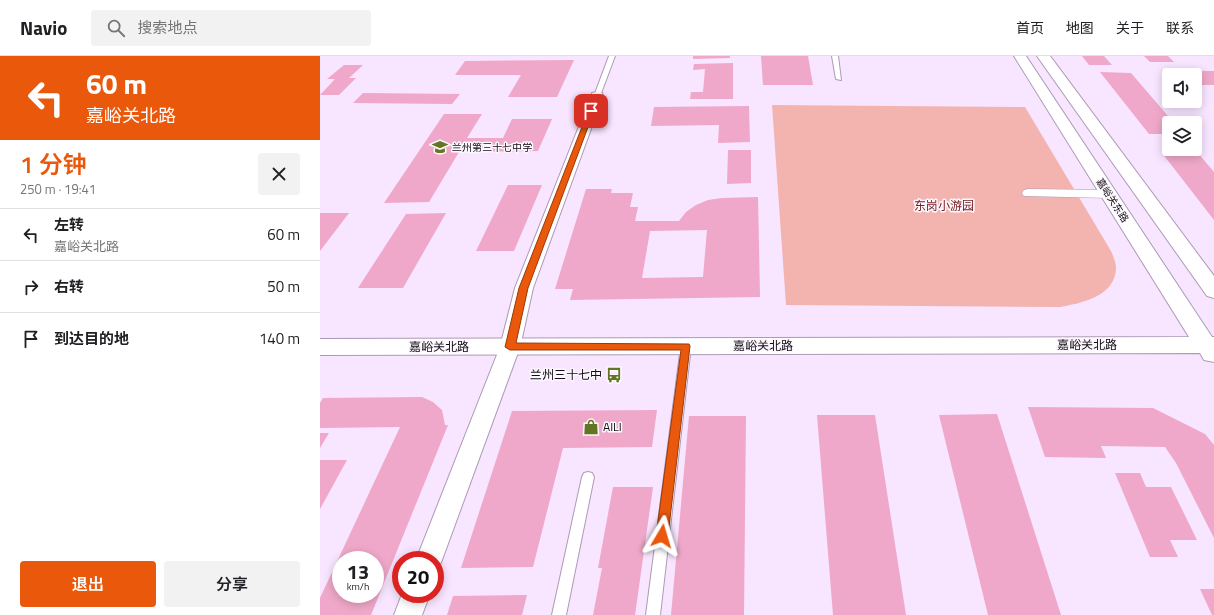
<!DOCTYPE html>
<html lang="zh">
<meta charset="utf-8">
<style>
:root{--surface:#fff;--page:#f2f2f2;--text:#202124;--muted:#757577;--line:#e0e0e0;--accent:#ea580c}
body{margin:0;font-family:"Titillium Web","Noto Sans SC",sans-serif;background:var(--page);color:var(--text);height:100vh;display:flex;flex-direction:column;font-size:15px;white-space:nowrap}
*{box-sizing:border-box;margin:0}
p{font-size:13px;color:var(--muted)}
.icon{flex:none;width:22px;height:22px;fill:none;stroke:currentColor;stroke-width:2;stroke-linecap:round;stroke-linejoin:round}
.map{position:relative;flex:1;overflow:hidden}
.drawer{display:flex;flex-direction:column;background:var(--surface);width:320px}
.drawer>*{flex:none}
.guide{background:#ea580c;color:#fff;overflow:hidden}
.tools{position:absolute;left:842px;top:12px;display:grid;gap:8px}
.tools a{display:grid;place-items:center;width:40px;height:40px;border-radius:4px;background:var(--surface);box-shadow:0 2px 10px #0003;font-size:20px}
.speed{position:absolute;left:12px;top:495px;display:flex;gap:8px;font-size:20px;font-weight:700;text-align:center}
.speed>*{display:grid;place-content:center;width:52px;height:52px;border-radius:50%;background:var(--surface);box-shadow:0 2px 10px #0003;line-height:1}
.speed small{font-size:10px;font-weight:400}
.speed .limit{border:6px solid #d22;background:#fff;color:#111}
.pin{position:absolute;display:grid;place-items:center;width:34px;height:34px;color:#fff;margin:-17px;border-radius:8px;box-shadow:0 2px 6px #0006}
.me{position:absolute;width:44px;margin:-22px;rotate:7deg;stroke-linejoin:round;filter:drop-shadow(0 0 3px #0008)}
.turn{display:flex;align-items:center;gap:14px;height:84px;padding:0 20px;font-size:18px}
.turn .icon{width:52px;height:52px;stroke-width:2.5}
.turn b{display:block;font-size:28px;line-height:34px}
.round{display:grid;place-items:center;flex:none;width:42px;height:42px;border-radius:4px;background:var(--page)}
.summary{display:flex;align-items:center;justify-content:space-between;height:68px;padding:0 20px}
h1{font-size:24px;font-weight:600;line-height:30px;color:var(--accent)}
.button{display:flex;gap:8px;margin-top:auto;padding:8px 20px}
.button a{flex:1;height:46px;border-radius:4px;background:var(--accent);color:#fff;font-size:16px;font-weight:600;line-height:46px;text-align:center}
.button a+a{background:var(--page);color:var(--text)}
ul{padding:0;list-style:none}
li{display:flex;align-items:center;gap:12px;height:52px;padding:0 20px;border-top:1px solid var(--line)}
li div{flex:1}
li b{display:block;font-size:15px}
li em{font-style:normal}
header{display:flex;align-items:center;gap:24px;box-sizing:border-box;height:56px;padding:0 20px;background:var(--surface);border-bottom:1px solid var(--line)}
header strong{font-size:19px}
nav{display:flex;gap:22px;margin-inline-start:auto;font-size:14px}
.search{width:280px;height:36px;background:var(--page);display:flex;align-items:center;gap:10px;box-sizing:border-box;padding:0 14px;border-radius:4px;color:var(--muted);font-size:15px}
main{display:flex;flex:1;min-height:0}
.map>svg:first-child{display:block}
</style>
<header>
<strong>Navio</strong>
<div class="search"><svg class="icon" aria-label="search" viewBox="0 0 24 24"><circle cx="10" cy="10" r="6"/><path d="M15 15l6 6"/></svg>搜索地点</div>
<nav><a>首页</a><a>地图</a><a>关于</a><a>联系</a></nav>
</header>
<main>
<section class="drawer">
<div class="guide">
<div class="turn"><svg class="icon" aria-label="left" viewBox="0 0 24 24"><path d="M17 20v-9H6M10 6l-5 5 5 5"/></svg><div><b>60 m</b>嘉峪关北路</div></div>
</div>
<div class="summary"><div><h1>1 分钟</h1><p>250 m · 19:41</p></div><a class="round"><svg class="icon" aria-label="close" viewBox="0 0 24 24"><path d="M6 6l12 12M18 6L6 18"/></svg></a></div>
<ul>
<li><svg class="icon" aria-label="left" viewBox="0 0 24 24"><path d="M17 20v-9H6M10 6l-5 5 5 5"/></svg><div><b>左转</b><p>嘉峪关北路</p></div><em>60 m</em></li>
<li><svg class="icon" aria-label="right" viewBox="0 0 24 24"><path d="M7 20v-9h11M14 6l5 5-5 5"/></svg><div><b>右转</b></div><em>50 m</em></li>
<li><svg class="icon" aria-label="arrive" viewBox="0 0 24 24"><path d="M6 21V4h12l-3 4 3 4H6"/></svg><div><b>到达目的地</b></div><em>140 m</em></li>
</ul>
<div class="button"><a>退出</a><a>分享</a></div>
</section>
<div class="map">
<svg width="894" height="559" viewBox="0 0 894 559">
<rect width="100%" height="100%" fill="#f8e5ff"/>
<!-- green -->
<path fill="#f3b4b0" d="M452 49 705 51 791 195C793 199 795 205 796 210 797 240 762 247 740 251L466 249Z"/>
<!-- building -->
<g fill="#efa8c9" fill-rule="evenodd">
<polygon points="373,0 410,0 410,2 373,3"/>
<polygon points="441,0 488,0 493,29 443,29"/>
<polygon points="762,0 784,0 792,9 769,9"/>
<polygon points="824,0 848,0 854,6 830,6"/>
<polygon points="254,4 237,41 188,41 201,19 135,19 145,5"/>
<polygon points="413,7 413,43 370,43 371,36 383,36 385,13 373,14 374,8"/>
<polygon points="24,9 43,9 29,22 36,22 19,39 0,39 15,23 7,23"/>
<polygon points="841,14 894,15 894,29 875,29 875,19 849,19 849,23"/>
<polygon points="780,16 811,17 854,67 849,67 849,78 829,78"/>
<polygon points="43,37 140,38 132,48 33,47"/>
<polygon points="429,50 430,86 398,87 399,69 331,70 334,51"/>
<polygon points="124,58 162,58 147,82 183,82 192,63 232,63 218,95 139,96 109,146 64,147"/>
<polygon points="408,94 431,94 431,127 407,128"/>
<polygon points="842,97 878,97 894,116 894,164"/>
<polygon points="188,129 222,129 194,195 156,195"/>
<path d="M266 133H292L291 137H313L310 151H318L315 165H359L366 156 376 149 388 144 402 142 438 141 440 241 250 244 253 233H235ZM387 174 383 221 322 222 330 175Z"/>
<polygon points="0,157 29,157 0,195"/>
<polygon points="126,157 83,232 38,232 86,158"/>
<path d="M102 341 113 346 122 354 125 369H128L51 559H0V542L80 371 0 372V347L3 342ZM21 504H55V538H21Z"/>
<polygon points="708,351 833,352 885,378 894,389 894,482 856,407 845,391 781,390 786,402 725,401"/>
<polygon points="337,354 332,391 243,392 213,511 141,512 192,355"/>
<polygon points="677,358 741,559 668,559 619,359"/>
<polygon points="497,359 555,359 586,559 513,559"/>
<polygon points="369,360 426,360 424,559 351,559"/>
<polygon points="0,377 9,377 0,392"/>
<polygon points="0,404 27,404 0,453"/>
<polygon points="795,417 820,417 826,431 851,431 877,484 850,484 858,501 830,501"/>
<polygon points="293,431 333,431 315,559 273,559 282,512 278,512"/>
<polygon points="880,533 894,533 894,559 892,559"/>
<polygon points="207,539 202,559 127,559 133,540"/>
</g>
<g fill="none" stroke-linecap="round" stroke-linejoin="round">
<defs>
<g id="service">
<polygon points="289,0 295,0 280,40 275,41 274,40"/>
<polygon points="512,0 518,0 521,24 516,23"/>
<polygon points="366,286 370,287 371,290 340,559 326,559 361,290 362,287"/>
<polygon points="268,416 272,417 274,421 246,559 232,559 262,421 264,417"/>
</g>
<polygon id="pedestrian" points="708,133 789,134 793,135 795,138 793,141 789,142 704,140 702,137 704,134"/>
<g id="minor">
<polygon points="277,36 282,37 283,40 213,232 200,291 122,504 118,513 115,515 115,504 96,504 180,291 195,232 271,40 272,37"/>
<polygon points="82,538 110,538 102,559 74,559"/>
</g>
<g id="secondary">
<polygon points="694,0 706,0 892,281 894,281 894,306 884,304 880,297 0,299 0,283 869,281"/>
<polygon points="717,0 730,0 894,220 894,242 887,240"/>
</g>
</defs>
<!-- service casing -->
<use href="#service" stroke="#ac9ab3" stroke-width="2"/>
<!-- pedestrian casing -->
<use href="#pedestrian" stroke="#ac9ab3" stroke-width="1"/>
<!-- minor casing -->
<use href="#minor" stroke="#ac9ab3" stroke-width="2"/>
<!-- secondary casing -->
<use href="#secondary" stroke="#ac9ab3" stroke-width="2"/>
<!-- service -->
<use href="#service" fill="#fff" fill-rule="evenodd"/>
<!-- pedestrian -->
<use href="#pedestrian" fill="#fff" fill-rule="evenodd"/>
<!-- minor -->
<use href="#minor" fill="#fff" fill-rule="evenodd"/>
<!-- secondary -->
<use href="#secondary" fill="#fff" fill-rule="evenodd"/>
</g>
<!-- route -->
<polygon fill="#ea580c" stroke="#983908" points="269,53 274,55 208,232 196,287 369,288 370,290 348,480 347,484 342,486 338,484 336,480 361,294 190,294 185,291 199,232"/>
<!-- icons -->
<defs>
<symbol id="school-bare" viewBox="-9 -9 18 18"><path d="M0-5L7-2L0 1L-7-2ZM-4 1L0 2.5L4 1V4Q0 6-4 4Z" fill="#637523" stroke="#fcf8fd" stroke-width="2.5" paint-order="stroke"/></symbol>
<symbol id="bus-bare" viewBox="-9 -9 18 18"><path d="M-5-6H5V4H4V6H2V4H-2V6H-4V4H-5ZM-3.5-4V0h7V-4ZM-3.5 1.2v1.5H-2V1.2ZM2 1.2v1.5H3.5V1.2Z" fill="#637523" stroke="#fcf8fd" stroke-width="2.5" paint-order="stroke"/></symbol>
<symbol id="shop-bare" viewBox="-9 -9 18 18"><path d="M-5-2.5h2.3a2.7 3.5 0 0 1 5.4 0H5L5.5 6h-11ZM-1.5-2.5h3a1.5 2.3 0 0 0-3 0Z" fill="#637523" stroke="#fcf8fd" stroke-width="2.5" paint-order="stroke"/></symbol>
</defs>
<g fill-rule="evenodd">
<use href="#school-bare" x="109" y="80" width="22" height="22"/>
<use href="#bus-bare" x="283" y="308" width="22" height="22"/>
<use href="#shop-bare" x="260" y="360" width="22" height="22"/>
</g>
<g text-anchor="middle" stroke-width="3" stroke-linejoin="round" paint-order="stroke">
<!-- far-poi labels -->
<g font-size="10" fill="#120c14" stroke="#fcf8fd" text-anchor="start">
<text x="132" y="95">兰州第三十七中学</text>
</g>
<!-- far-street labels -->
<g font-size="10" fill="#120c14" stroke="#fcf8fd">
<text transform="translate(793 144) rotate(57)" y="4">嘉峪关东路</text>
</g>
<!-- park labels -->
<g font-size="12" fill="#751c21" stroke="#fcf8fd">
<text x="624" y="154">东岗小游园</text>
</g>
<!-- street labels -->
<g font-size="12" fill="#120c14" stroke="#fcf8fd">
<text x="767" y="293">嘉峪关北路</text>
<text x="443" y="294">嘉峪关北路</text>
<text x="119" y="295">嘉峪关北路</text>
</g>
<!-- poi labels -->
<g font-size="12" fill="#120c14" stroke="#fcf8fd" text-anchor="end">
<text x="282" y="323">兰州三十七中</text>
<text x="283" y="375" text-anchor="start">AILI</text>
</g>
</g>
</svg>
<div class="tools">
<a><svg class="icon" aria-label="sound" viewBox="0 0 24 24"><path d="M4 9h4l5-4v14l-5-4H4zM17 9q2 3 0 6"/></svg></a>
<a><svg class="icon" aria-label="layers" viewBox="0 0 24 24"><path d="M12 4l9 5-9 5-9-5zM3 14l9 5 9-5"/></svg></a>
</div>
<div class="speed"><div>13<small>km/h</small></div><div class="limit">20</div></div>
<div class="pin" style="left:271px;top:55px;background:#d93025"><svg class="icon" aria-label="arrive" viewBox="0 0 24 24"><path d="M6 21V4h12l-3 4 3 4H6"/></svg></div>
<svg class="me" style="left:342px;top:480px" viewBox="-20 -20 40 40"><path d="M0-17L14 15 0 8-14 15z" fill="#ea580c" stroke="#fff" stroke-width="4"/></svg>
</div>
</main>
